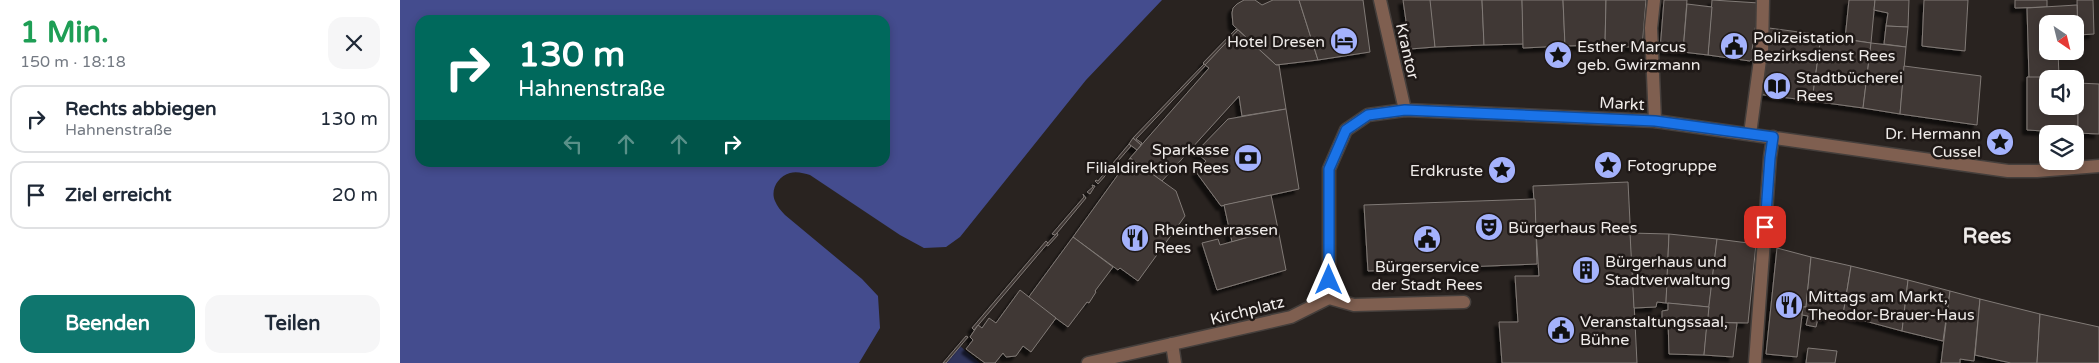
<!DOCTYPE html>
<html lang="de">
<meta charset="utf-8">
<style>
:root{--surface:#fff;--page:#f6f6f7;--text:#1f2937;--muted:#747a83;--line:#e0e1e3;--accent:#0f766e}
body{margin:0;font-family:"Varela Round",sans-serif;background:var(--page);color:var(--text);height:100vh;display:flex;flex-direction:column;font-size:19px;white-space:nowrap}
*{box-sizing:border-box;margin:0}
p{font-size:16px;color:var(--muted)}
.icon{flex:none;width:28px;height:28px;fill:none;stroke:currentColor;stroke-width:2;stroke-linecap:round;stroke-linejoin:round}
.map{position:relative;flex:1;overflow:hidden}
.sheet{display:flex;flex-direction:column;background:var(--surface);width:400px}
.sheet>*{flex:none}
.top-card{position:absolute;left:15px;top:15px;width:475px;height:152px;border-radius:15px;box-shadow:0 2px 8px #0003;background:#00695c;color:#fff;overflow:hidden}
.needle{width:32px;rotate:145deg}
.tools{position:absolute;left:1639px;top:15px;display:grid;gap:10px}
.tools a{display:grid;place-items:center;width:45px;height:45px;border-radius:10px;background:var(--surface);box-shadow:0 2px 8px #0003;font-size:25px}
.pin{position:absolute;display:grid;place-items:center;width:42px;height:42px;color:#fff;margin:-21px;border-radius:10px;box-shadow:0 2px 8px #0006}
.me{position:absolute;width:55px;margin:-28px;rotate:0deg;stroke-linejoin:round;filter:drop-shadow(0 0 4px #0008)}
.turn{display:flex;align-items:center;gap:18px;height:105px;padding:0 20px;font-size:22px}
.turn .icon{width:65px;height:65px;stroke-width:2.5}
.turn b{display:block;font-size:35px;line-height:42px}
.lanes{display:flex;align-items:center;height:48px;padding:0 20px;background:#0003;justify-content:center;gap:25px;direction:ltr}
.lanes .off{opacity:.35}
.round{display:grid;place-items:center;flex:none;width:52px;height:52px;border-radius:15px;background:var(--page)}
.head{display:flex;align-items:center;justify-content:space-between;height:85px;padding:0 20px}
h1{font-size:30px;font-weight:700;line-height:38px;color:#1e9e55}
.button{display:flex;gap:10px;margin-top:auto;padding:10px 20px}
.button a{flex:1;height:58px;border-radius:15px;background:var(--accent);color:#fff;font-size:20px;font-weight:700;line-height:58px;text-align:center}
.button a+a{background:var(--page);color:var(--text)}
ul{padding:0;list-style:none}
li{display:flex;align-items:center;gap:15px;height:68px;margin:0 10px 8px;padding:0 10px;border:2px solid var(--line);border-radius:15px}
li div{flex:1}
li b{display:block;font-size:19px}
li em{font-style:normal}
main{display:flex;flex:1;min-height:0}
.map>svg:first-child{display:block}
</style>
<main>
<section class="sheet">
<div class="head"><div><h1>1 Min.</h1><p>150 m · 18:18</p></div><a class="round"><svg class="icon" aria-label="close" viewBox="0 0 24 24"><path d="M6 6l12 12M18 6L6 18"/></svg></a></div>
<ul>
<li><svg class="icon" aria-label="right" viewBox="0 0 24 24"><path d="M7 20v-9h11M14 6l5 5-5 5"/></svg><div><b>Rechts abbiegen</b><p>Hahnenstraße</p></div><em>130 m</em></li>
<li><svg class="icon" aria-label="arrive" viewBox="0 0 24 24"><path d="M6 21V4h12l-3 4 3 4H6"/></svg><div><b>Ziel erreicht</b></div><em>20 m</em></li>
</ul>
<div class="button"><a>Beenden</a><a>Teilen</a></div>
</section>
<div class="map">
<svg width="1699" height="363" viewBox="0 0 1699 363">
<defs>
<filter id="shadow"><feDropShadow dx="-4.5" dy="4.5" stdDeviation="1" flood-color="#0009"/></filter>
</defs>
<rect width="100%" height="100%" fill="#292320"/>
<!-- green -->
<polygon fill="#2f345b" points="560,346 580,363 546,363"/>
<!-- water -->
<path fill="#444c8e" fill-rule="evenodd" d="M0 0H762L686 80 560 237 546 247 524 248 500 235 410 175C404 173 396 171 390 173 378 176 370 190 375 201 377 206 381 211 385 215L462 279 478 296 480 328 459 363H0ZM20 20H485V162H20Z"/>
<!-- building -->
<g fill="#3f3835" stroke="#817a76" fill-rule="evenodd" filter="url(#shadow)">
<polygon points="844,0 855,0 862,5 873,0 899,0 918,60 876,65 833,25 832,13 833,8 837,4"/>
<polygon points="899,0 963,0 970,52 918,60"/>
<polygon points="1003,0 1031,0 1035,47 1010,49"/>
<polygon points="1030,0 1082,0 1084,45 1035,47"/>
<polygon points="1082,0 1122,0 1124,44 1084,45"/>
<polygon points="1122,0 1163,0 1165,46 1123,48"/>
<polygon points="1163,0 1206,0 1205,45 1165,46"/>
<polygon points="1206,0 1246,0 1242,48 1205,45"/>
<polygon points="1264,0 1287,0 1283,52 1260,50"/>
<polygon points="1312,0 1359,3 1352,50 1365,52 1363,61 1351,60 1350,61 1308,55"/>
<polygon points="1449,0 1475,0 1471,43 1445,39"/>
<polygon points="1475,0 1509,0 1508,27 1486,26 1488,13 1474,10"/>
<polygon points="1524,0 1568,0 1565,51 1522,46"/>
<polygon points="1615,0 1647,0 1647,7 1615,8"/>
<polygon points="1677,0 1693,0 1694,34 1678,35"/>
<polygon points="1287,4 1312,7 1308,55 1283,52"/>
<polygon points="1677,5 1678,35 1675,35 1675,24 1648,24 1648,51 1658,51 1659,77 1629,78 1627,8"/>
<polygon points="1486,26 1508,27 1506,47 1484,44"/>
<polygon points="1369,28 1421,35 1412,101 1357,94"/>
<polygon points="836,29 838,31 805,65 803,63"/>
<polygon points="838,30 876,65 879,65 886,109 842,116 839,96 762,181 730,158 809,68 805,65"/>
<polygon points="1421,36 1471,43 1463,108 1412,101"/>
<polygon points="1471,43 1506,47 1500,114 1463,108"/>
<polygon points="804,64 806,65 736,139 742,143 741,145 733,138"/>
<polygon points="1504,66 1581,76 1577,125 1500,114"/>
<path d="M1627 77H1678V133L1627 130ZM1648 79H1675V106H1648Z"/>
<polygon points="1678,83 1699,84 1699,134 1678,133"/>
<polygon points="886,109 899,189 821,206 796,172 806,161 796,152 828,119"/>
<polygon points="733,138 741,145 737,150 729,144"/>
<polygon points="729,144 731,146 698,184 695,181 696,180 698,181"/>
<polygon points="730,158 776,191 785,216 738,281 720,268 718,270 673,237"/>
<polygon points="1228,182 1237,363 1102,363 1099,322 1118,322 1115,276 1139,276 1133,186"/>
<polygon points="692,185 695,186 690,194 687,192 693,187"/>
<polygon points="683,194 686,198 657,233 655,235 652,234 684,197"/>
<polygon points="871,195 878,229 832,242 824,205"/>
<polygon points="1135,199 1137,264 968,271 964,205"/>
<polygon points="878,229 886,270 817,290 802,243 818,239 820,245"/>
<polygon points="657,233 658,235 648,246 646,245"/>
<polygon points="1230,233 1269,234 1266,303 1257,302 1256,307 1234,308"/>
<polygon points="1269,234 1317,239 1309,307 1266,303"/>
<polygon points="673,237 713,267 695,291 696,292 689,303 687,302 668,327 628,298"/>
<polygon points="1317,239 1356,244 1348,323 1307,322"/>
<polygon points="646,241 648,243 574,330 572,328"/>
<polygon points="1377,248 1411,257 1406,307 1403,307 1397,357 1366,354"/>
<polygon points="1411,257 1451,266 1443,315 1430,313 1429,320 1418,318 1416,327 1406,325 1408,316 1402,315 1403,307 1406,307"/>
<polygon points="1451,266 1508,280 1502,331 1443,315"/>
<polygon points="1508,280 1550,291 1543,341 1502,331"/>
<polygon points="620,290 656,318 631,352 623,346 616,356 606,357 603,353 595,363 585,363 566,349 573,340 570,337 578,325 582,328 589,318 596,323"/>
<polygon points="1550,291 1580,299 1574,361 1560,359 1560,363 1541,363"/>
<polygon points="1580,299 1640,314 1637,363 1611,363 1575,355"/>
<polygon points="1268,303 1309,307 1304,355 1269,354 1268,318 1262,318 1262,311 1268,310"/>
<polygon points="1640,314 1699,327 1699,363 1637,363"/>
<polygon points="1307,322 1337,323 1333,357 1304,355"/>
<polygon points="566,336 568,337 546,363 543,363"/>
<polygon points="1408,348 1437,351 1435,363 1406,363"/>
</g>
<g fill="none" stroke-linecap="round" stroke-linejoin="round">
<defs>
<polyline id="lane" points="929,298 954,305 1064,302"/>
<g id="street">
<polyline points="980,0 1005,110"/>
<polyline points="1254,0 1251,28 1255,121"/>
<polyline points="1362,51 1363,0"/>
<polyline points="1350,134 1360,60"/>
<polyline points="772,344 775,363"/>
<polyline points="688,363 891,317 929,298 929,169 946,130 968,115 1005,110 1255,121 1608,171 1637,171 1699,166"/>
<polyline points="1355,363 1370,157 1373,137"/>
</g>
</defs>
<!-- lane casing -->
<use href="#lane" stroke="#453f3c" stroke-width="15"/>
<!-- street casing -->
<use href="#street" stroke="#453f3c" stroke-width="15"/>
<!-- lane -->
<use href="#lane" stroke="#7f5f50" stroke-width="12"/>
<!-- street -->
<use href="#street" stroke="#7f5f50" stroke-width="12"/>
</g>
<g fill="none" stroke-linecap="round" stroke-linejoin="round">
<defs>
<polyline id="route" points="929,280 929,169 946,130 968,115 1005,110 1255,121 1373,137 1370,158 1365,227"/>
</defs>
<!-- route casing -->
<use href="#route" stroke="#114b97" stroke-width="12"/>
<!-- route -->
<use href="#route" stroke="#1a73e8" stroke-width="9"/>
</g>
<!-- icons -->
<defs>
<symbol id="hotel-disc" viewBox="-11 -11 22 22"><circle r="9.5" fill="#a4b2fc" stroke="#1f1917"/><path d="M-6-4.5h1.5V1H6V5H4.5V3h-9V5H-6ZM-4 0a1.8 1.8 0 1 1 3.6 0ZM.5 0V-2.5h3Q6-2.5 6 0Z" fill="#111"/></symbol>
<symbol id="civic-disc" viewBox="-11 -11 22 22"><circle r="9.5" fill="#a4b2fc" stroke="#1f1917"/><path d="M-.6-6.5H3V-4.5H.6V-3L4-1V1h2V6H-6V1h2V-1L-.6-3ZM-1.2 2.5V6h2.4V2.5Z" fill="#111"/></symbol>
<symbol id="sight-disc" viewBox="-11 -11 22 22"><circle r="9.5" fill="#a4b2fc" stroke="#1f1917"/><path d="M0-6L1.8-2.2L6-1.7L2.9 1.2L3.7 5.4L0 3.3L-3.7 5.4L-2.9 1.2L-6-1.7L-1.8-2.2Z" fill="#111"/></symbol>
<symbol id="library-disc" viewBox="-11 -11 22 22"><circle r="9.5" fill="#a4b2fc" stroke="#1f1917"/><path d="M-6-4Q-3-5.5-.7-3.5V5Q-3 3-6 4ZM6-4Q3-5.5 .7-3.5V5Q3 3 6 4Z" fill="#111"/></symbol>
<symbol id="bank-disc" viewBox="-11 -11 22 22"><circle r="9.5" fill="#a4b2fc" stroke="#1f1917"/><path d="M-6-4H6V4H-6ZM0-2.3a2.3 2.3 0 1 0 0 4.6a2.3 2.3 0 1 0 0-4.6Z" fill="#111"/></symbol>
<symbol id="theatre-disc" viewBox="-11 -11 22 22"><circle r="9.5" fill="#a4b2fc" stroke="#1f1917"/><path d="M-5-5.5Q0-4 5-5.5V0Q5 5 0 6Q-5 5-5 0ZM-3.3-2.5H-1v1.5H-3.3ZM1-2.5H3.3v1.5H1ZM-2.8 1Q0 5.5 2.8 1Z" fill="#111"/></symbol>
<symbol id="restaurant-disc" viewBox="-11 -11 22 22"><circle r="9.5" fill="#a4b2fc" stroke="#1f1917"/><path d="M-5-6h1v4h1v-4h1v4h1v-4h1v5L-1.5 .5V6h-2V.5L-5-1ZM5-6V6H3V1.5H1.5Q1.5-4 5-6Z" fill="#111"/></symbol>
<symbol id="building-disc" viewBox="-11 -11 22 22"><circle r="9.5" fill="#a4b2fc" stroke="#1f1917"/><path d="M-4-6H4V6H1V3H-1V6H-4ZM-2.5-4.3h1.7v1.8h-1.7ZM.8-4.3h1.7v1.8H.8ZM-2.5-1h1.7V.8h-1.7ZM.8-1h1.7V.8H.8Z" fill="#111"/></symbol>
</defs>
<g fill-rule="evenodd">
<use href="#hotel-disc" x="928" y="25" width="32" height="32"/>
<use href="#civic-disc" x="1318" y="30" width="32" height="32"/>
<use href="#sight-disc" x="1142" y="39" width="32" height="32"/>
<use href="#library-disc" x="1361" y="70" width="32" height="32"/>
<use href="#sight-disc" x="1584" y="126" width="32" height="32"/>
<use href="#bank-disc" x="832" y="142" width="32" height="32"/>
<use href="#sight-disc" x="1192" y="149" width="32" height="32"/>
<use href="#sight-disc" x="1086" y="154" width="32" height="32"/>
<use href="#theatre-disc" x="1073" y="211" width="32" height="32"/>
<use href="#restaurant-disc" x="719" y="222" width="32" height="32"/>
<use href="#civic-disc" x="1011" y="223" width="32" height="32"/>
<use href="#building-disc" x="1170" y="254" width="32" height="32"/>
<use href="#restaurant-disc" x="1373" y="289" width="32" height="32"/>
<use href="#civic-disc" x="1145" y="314" width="32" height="32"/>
</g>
<g text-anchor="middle" stroke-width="5" stroke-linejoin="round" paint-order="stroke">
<!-- poi labels -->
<g font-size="16" fill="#efebe9" stroke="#1f1917" text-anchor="start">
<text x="1353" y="43">Polizeistation<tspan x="1353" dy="18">Bezirksdienst Rees</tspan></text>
<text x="925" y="47" text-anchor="end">Hotel Dresen</text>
<text x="1177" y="52">Esther Marcus<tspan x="1177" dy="18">geb. Gwirzmann</tspan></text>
<text x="1396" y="83">Stadtbücherei<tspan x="1396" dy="18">Rees</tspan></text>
<text x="1581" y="139" text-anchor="end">Dr. Hermann<tspan x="1581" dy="18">Cussel</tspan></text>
<text x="829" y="155" text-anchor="end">Sparkasse<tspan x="829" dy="18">Filialdirektion Rees</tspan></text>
<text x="1227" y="171">Fotogruppe</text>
<text x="1083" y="176" text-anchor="end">Erdkruste</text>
<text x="1108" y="233">Bürgerhaus Rees</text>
<text x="754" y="235">Rheintherrassen<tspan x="754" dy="18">Rees</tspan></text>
<text x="1205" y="267">Bürgerhaus und<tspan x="1205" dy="18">Stadtverwaltung</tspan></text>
<text x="1027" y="272" text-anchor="middle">Bürgerservice<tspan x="1027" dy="18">der Stadt Rees</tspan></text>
<text x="1408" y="302">Mittags am Markt,<tspan x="1408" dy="18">Theodor-Brauer-Haus</tspan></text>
<text x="1180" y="327">Veranstaltungssaal,<tspan x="1180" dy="18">Bühne</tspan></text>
</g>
<!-- street labels -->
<g font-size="16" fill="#efebe9" stroke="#1f1917">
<text transform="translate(1008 51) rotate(77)" y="6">Krantor</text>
<text transform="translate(1222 103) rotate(3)" y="6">Markt</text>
<text transform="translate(847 310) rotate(-14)" y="6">Kirchplatz</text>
</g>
<!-- district labels -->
<g font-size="21" font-weight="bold" fill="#efebe9" stroke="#1f1917">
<text x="1587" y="243">Rees</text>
</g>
</g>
</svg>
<div class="tools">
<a><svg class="needle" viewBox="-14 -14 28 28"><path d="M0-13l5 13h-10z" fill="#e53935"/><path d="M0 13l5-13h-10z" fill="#747a83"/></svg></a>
<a><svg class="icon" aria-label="sound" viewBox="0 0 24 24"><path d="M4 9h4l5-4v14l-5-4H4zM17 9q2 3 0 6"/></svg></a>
<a><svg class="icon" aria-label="layers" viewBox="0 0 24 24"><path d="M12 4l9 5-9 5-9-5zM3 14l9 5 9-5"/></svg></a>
</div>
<div class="pin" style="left:1365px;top:227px;background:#d93025"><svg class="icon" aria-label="arrive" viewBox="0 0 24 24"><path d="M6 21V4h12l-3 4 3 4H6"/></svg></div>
<svg class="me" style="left:929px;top:280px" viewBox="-20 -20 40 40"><path d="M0-17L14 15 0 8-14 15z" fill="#1a73e8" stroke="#fff" stroke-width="4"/></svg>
<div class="top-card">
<div class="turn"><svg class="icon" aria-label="right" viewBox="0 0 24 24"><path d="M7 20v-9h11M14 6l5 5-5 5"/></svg><div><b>130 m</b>Hahnenstraße</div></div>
<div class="lanes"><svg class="icon off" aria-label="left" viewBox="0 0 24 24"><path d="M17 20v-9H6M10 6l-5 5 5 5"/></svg><svg class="icon off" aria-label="ahead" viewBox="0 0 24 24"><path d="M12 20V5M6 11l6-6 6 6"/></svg><svg class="icon off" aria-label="ahead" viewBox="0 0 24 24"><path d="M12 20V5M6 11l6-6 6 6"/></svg><svg class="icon" aria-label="right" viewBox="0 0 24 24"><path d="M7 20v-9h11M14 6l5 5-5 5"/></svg></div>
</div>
</div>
</main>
